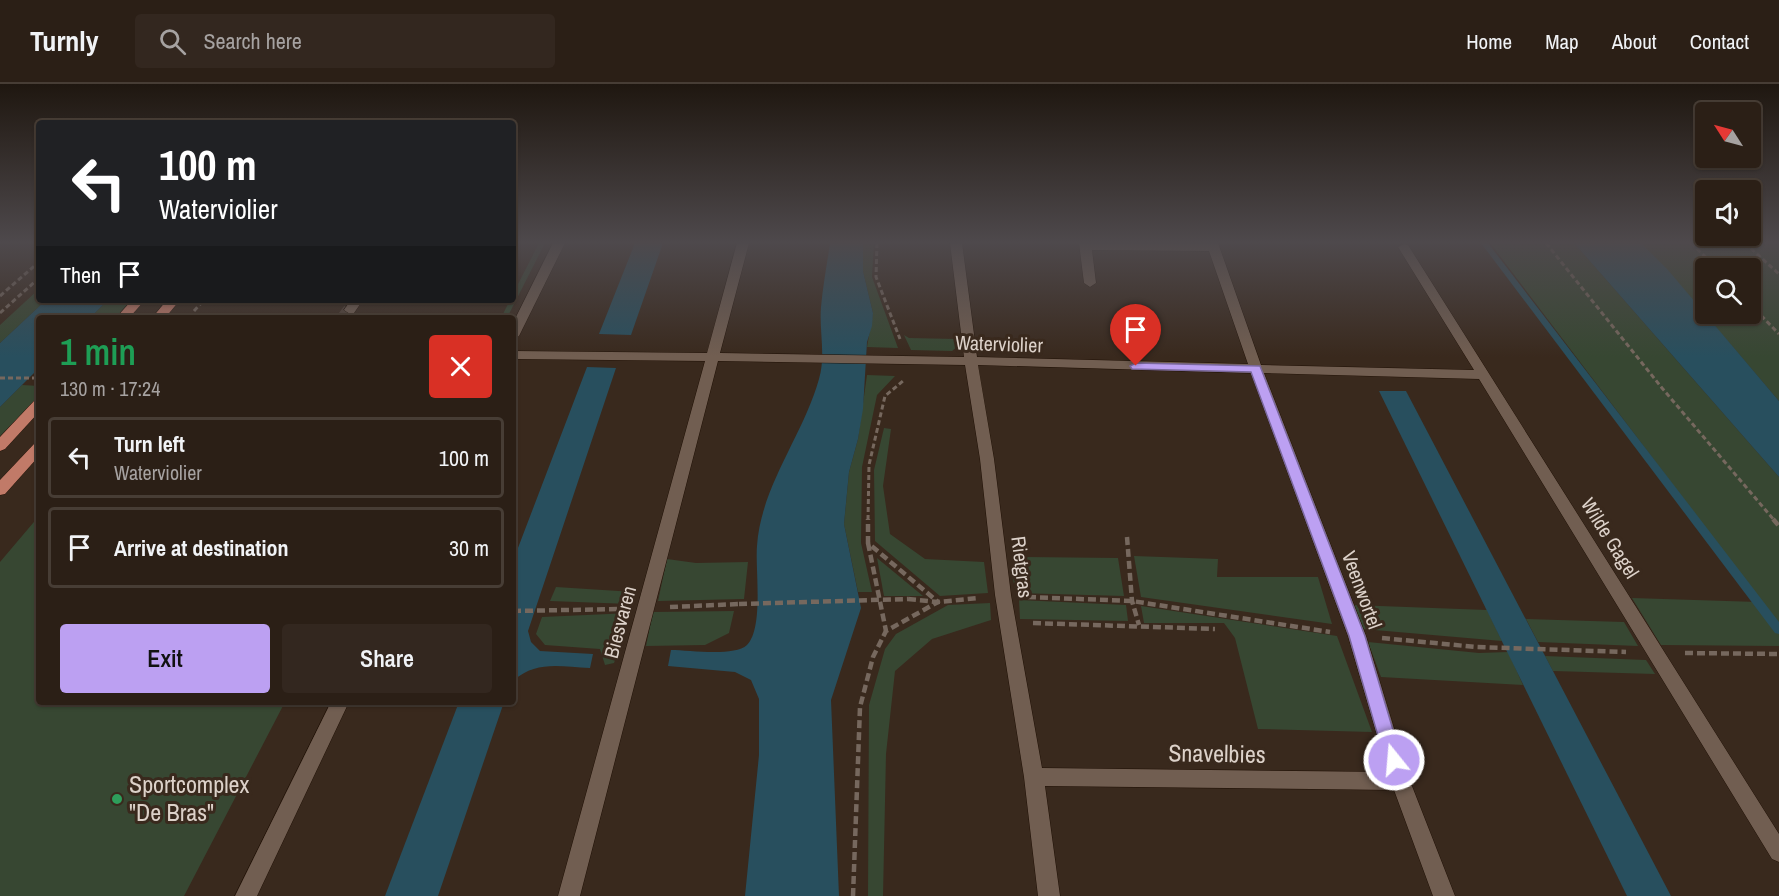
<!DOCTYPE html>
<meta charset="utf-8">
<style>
:root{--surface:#2b1f16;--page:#33271f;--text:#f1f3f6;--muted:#a6a2a1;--line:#473d35;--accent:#bca0f2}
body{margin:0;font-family:"Archivo Narrow",sans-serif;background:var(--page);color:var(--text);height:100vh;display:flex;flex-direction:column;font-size:22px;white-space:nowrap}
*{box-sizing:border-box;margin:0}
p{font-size:20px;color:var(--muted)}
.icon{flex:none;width:33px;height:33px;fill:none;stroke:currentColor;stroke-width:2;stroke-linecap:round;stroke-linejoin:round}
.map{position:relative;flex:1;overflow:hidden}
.drawer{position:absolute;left:36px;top:231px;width:480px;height:390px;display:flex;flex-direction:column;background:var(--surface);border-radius:6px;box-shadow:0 2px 4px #0004,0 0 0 2px var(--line)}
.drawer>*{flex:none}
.hud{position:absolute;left:36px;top:36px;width:480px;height:183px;border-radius:6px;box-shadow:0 2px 4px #0004,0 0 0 2px var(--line);background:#202124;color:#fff;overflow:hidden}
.needle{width:39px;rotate:306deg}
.tools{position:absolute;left:1695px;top:18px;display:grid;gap:12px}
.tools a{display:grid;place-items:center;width:66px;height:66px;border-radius:6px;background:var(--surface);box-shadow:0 2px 4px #0004,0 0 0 2px var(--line);font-size:30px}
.pin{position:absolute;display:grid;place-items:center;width:51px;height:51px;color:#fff;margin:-62px -26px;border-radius:50% 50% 50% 0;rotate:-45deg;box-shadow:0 0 6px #0007}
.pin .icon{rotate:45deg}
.me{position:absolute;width:66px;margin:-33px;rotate:343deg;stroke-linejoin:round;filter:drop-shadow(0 0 4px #0008)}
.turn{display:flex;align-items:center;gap:21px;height:126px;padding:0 24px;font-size:27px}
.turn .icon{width:78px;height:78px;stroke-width:2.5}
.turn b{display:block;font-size:42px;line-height:51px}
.then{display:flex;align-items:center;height:57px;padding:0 24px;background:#0003;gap:12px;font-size:22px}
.round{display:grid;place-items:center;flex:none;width:63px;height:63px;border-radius:6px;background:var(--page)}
.summary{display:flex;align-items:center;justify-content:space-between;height:102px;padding:0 24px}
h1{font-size:36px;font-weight:600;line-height:45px;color:#1e9e55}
.action{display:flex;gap:12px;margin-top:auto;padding:12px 24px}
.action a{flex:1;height:69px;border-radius:6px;background:var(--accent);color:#111;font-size:24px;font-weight:600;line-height:69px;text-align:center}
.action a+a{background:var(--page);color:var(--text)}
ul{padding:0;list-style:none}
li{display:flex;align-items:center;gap:18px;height:81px;margin:0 12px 9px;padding:0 12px;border:3px solid var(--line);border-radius:6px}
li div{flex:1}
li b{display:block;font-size:22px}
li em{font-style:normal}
header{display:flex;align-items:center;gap:36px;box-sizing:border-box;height:84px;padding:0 30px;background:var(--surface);border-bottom:2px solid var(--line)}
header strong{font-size:28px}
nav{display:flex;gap:33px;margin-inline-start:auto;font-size:21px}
.search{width:420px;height:54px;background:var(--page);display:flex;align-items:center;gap:15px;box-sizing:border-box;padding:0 21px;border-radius:6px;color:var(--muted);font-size:22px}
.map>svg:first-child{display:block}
</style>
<header>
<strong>Turnly</strong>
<div class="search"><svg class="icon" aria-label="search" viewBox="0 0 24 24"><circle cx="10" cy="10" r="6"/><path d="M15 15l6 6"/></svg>Search here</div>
<nav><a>Home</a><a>Map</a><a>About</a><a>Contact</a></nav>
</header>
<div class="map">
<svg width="1779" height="812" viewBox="0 0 1779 812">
<rect width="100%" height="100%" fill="#39291d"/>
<!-- green -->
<g fill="#374732" fill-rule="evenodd">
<polygon points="539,159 545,159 507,234 501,234 510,216 513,216 513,210"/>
<polygon points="863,159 874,159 872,193 898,264 867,263 873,229 863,187"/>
<polygon points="1490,159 1574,159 1779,393 1779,541"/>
<path d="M1641 159H1779V317L1668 187ZM1706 184H1750V230H1706Z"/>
<polygon points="39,205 39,216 46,216 0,259 0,241"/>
<polygon points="108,216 132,216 115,234 90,234"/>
<polygon points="904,251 909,254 957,255 958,262 952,267 911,266"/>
<polygon points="867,291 895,292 877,311 862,383 861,459 872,508 858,508 844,440 849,388 858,355"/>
<polygon points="22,301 39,302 39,312 0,352 0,323"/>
<polygon points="884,344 891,345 883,402 890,450 925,475 984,478 988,509 940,512 875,457 874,386"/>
<polygon points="39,432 39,618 285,618 184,812 0,812 0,478"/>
<polygon points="1134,472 1218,475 1217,493 1318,493 1332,540 1141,513"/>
<polygon points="1025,473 1118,474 1124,512 1016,509 1012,491 1025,490"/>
<polygon points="877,474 923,512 884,512"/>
<polygon points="667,475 696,479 748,478 744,515 658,517"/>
<polygon points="556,503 634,508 630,520 550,517"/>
<polygon points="1632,514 1758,518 1779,549 1779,562 1661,561"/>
<polygon points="1019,516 1126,521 1128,537 1020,535"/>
<polygon points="990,519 991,536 932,555 895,587 886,670 883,812 868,812 869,621 885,565 896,550 948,521"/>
<polygon points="1353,521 1487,526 1502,557 1363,545"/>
<polygon points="1141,522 1337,552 1372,648 1258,645 1235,554 1224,539 1144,539"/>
<polygon points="734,527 729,549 705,561 646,562 653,528"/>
<polygon points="631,529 614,579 605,581 600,565 545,561 536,550 542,533"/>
<polygon points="1526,535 1624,538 1638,562 1538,558"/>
<polygon points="1368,558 1479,569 1508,568 1523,601 1381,593"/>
<polygon points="1545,572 1646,576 1655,590 1553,587"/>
</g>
<!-- water -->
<g fill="#284f5e">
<polygon points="635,159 663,159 631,251 599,250"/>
<path d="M830 159H863V187L873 229 872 242 867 258 863 325 858 355 849 388 844 440 861 524 831 616 839 812H745L759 671V615L751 596 735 588 668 582 671 566C689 566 734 573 747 561 764 544 755 484 757 462 761 402 803 352 819 295 826 271 819 247 821 223 823 201 827 180 830 159Z"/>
<polygon points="1574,159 1641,159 1668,186 1779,317 1779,393"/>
<polygon points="46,216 108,216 90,234 39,234 39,284 0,323 0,259"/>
<path d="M587 283 616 284 528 547 531 558 540 567 593 570 590 584C560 583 537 576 513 597V477Z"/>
<polygon points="1379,307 1406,307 1671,812 1627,812"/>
<polygon points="459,618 504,618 438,812 385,812"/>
</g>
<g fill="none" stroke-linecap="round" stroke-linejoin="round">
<!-- stream -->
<polygon fill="#284f5e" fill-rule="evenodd" points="1481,159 1488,159 1779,538 1779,550 1775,549"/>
<!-- minor-tunnel -->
<polyline stroke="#514237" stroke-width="14" stroke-dasharray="14 7" stroke-linecap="butt" points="344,234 350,226"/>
<defs>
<g id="minor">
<polygon points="553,159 565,159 519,252 513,256 513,239"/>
<path d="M737 159H749L720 269 964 273 950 159H962L977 273 1248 280 1209 167 1092 166 1096 199 1090 203 1084 199 1079 159H1218L1261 281 1474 286 1398 163 1404 160 1408 161 1779 750V778L1772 775 1479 295 1264 289 1366 552 1410 697 1455 812H1433L1394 706 1045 702 1060 812H1038L1024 693 995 511 980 375 965 281 718 277 580 812H558L705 277 513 275V267L707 269ZM978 281 1251 289 1348 552 1388 688 1042 684 1011 511 994 375Z"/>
<polygon points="351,216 363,216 354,229 350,230 344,226"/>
<polygon points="331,618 349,618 257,812 235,812"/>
</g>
<g id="major">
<polygon points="132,216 145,216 129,234 116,234"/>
<polygon points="167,216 180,216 165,234 152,234"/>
<polygon points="39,315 39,328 5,365 0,367 0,353 34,317"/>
<polygon points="39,358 39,372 5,410 0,411 0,396 34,360"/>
</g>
</defs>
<!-- minor casing -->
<use href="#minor" stroke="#201106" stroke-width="1"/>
<!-- major casing -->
<use href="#major" stroke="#201106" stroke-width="1"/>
<!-- path-far1 -->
<g stroke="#76685e" stroke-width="3" stroke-dasharray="5 3" stroke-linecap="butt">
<polyline points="877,159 876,193 900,255"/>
<polyline points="1546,159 1662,304 1774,436"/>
<polyline points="1691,159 1717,184"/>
<polyline points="1745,159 1779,190"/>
<polyline points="0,212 39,178"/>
<polyline points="1750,220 1779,250"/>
<polyline points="194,227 204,216"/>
<polyline points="0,229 39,194"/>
<polyline points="0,294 39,294"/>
<polyline points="868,436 869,381 885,312 903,297"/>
</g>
<!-- path -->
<g stroke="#76685e" stroke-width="4.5" stroke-dasharray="8 4" stroke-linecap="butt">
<polyline points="1773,435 1779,442"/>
<polyline points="1127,453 1132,517 1139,541"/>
<polyline points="868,459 886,547"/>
<polyline points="1028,513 1132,517 1330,548"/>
<polyline points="908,515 938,518 979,514"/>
<polyline points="670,523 739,520"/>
<polyline points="513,527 620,525"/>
<polyline points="1033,539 1215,545"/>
<polyline points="1382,554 1476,563 1626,568"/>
<polyline points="1685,569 1779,570"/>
<polyline points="853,812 860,623 873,573 886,547 938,518 868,459 868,435"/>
</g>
<!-- minor -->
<use href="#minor" fill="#715e51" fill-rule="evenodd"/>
<!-- major -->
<use href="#major" fill="#c17a68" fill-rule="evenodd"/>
<!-- path-bridge -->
<polyline stroke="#76685e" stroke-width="4.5" stroke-dasharray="8 4" stroke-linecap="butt" points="739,520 908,515"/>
</g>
<!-- sky -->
<linearGradient id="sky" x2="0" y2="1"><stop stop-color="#1f1710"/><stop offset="0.58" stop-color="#4e494c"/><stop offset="1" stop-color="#4e494c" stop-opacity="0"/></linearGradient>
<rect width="1779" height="273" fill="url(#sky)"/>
<!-- route -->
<polygon fill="#bca0f2" stroke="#7a689d" stroke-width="1.5" points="1136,279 1260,282 1365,552 1402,676 1400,682 1394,684 1388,682 1385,676 1349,552 1251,288 1132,285 1130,282"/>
<!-- markers -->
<circle fill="#2e9e5b" stroke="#39291d" stroke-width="2" cx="117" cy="715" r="6"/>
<g text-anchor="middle" stroke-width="6" stroke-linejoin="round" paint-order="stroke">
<!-- street labels -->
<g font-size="20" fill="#dcd1c9" stroke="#39291d">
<text transform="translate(999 260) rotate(2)" y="7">Waterviolier</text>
<text transform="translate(1610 454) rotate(58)" y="7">Wilde Gagel</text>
<text transform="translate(1022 483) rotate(83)" y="7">Rietgras</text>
<text transform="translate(1362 506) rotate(70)" y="7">Veenwortel</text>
<text transform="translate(620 538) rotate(-75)" y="7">Biesvaren</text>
</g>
<!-- near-street labels -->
<g font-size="24" fill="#dcd1c9" stroke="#39291d">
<text transform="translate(1217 670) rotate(1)" y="8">Snavelbies</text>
</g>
<!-- near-poi labels -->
<g font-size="24" fill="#dcd1c9" stroke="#39291d" text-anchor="start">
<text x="129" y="709">Sportcomplex<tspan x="129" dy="28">"De Bras"</tspan></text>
</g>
</g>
</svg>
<div class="tools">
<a><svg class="needle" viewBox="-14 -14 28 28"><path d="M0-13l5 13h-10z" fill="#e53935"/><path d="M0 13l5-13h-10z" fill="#a6a2a1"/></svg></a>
<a><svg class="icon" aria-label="sound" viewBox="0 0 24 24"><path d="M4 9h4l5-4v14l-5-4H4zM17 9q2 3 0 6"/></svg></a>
<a><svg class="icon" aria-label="search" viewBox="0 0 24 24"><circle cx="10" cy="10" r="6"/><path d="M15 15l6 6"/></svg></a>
</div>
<div class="pin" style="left:1136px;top:282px;background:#d93025"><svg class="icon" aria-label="arrive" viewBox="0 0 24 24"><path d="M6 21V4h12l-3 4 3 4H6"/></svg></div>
<svg class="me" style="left:1394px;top:676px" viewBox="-20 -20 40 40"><circle r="17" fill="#bca0f2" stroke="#fff" stroke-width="3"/><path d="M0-11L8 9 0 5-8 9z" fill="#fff"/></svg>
<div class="hud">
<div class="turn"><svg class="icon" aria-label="left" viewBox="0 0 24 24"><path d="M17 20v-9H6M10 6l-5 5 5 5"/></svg><div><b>100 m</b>Waterviolier</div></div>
<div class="then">Then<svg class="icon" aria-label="arrive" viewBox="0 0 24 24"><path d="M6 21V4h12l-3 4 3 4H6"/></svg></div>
</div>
<section class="drawer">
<div class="summary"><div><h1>1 min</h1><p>130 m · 17:24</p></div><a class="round" style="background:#d93025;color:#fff"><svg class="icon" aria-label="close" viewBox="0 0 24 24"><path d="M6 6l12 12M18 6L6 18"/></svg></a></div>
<ul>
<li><svg class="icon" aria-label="left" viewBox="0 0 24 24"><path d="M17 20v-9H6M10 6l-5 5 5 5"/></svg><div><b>Turn left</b><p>Waterviolier</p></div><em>100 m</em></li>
<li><svg class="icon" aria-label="arrive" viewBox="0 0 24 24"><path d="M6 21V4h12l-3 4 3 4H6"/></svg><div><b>Arrive at destination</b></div><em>30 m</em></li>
</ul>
<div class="action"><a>Exit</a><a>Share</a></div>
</section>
</div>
